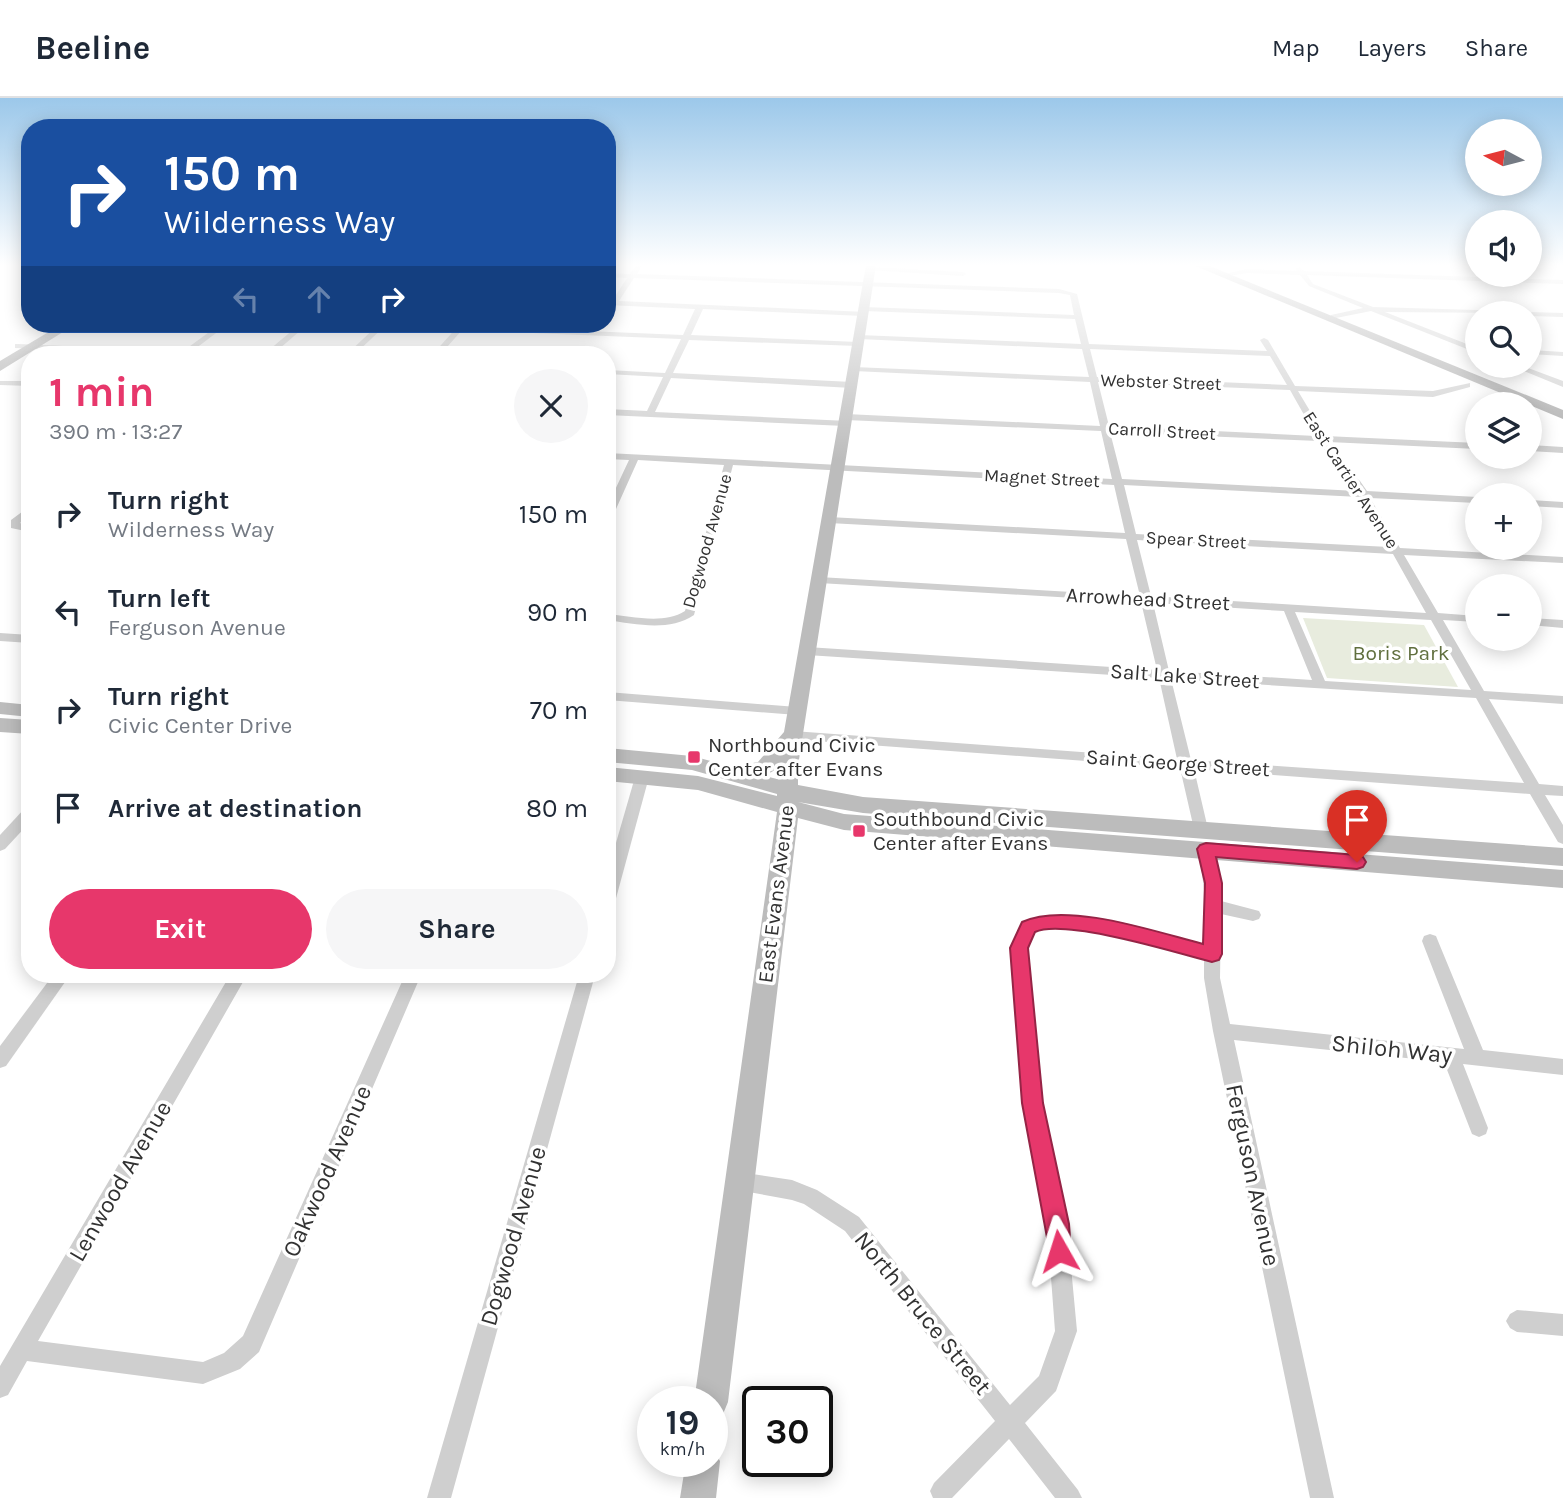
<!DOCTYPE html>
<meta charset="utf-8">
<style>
:root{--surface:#fff;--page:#f6f6f7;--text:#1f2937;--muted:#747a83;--line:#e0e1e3;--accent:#e7376b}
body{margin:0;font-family:Karla,sans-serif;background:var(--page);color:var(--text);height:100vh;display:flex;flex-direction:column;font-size:26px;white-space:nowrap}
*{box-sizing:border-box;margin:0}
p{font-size:23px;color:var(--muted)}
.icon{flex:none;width:38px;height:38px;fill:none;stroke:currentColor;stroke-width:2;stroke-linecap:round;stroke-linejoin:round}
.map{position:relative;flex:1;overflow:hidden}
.drawer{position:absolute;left:21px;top:248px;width:595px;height:637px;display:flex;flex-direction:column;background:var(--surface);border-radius:28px;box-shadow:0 4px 18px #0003}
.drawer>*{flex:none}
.banner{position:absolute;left:21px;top:21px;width:595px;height:214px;border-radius:28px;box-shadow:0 4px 18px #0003;background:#1a4fa0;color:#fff;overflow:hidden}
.needle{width:46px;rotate:277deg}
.controls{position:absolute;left:1465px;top:21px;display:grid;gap:14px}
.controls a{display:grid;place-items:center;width:77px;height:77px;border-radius:50%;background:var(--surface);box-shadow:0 4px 18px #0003;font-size:35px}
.speed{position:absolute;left:637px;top:1288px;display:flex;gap:14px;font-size:35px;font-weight:700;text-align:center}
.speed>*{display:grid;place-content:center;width:91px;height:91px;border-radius:50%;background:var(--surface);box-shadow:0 4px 18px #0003;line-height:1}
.speed small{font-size:18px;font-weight:400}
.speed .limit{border:4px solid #111;border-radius:10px;background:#fff;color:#111}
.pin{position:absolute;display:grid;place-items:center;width:60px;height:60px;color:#fff;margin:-72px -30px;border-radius:50% 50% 50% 0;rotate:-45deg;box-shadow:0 0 7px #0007}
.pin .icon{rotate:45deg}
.me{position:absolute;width:77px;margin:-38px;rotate:354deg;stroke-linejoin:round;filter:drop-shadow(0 0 5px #0008)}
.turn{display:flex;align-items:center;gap:24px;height:147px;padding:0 28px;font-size:32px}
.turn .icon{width:91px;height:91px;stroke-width:2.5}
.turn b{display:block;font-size:49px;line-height:60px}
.lanes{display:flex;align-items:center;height:66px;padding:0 28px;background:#0003;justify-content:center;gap:35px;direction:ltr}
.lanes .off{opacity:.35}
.round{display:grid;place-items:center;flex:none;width:74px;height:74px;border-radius:37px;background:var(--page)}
.head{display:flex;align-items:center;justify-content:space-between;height:119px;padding:0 28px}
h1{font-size:42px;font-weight:700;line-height:52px;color:var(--accent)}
.cta{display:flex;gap:14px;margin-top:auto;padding:14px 28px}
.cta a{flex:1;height:80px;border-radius:42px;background:var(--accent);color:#fff;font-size:28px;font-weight:700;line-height:80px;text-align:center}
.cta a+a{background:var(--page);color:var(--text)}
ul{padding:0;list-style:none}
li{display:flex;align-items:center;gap:21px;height:98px;padding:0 28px}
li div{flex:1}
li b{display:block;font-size:26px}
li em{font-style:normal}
header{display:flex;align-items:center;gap:42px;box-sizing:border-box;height:98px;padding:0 35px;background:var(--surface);border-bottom:2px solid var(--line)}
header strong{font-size:33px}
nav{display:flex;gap:38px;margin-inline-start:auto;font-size:24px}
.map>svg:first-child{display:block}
</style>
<header>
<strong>Beeline</strong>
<nav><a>Map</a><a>Layers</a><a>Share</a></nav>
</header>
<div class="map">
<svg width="1563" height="1400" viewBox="0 0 1563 1400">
<rect width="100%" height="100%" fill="#fff"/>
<!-- green -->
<polygon fill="#e8ecde" points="1303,520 1424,527 1458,589 1327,580"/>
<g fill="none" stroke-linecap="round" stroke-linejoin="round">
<!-- street -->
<g fill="#cfcfcf" fill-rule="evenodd">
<path d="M636 167H642L637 176 1059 191 1077 196 1089 246 1267 253 1260 242 1264 240 1268 242 1295 288 1433 293 1470 285V289L1433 299 1298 293 1325 338 1477 345V351L1329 344 1346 372 1360 383 1367 393 1477 399V405L1370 400 1400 450 1563 459V465L1404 457 1438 515 1477 518V524L1443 522 1484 593 1563 598V606L1489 601 1539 686 1563 688V698L1545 697 1563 727V746L1558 744 1530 696 1194 671 1208 731 1206 735H1196L1194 731 1180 670 788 641 786 638 793 633 1177 661 1159 580 807 557 801 553 807 549 1157 572 1141 504 819 485 813 482 819 479 1140 498 1126 441 829 425 824 422 829 419 1125 435 1114 387 733 367 694 517C669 534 635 526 607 522V516C631 518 663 527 685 513L724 367 638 362 612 420 607 423V409L629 362 607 361V355L1112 381 1101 333 846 322 842 319 846 316 1100 328 1090 284 854 273 850 271 854 269 1089 279 1082 251 859 241 855 239 859 237 1081 246 1075 221 864 213 860 211 864 209 1074 217 1070 197 1059 195 634 180 619 203 866 214 867 216 863 218 703 211 691 237 858 244 862 246 858 248 689 242 673 275 852 284 856 287 852 290 671 280 655 314 848 323V327L845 328 607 317V311L647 313 663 279 607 276V272L665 275 681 241 462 232 440 257H432L460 226H468L466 228 683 237 695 211 607 207V203H612L627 180 607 179V175L630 176ZM1090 251 1270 258 1287 287 1097 279ZM1098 284 1290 292 1316 338 1109 328ZM1110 334 1319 343 1339 376 1353 387 1357 393 1122 381ZM1124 387 1360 399 1389 449 1136 436ZM1137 442 1393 456 1426 515 1151 498ZM1153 505 1284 513 1312 582 1169 573ZM1295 514 1431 522 1471 592 1325 583ZM1171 581 1476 600 1524 685 1191 662Z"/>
<polygon points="870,169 963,174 966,176 963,178 868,172"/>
<polygon points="1299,169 1304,173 1563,182 1563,186 1307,177 1313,186 1373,209 1512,213 1513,215 1385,214 1477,250 1477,255 1371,213 1331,221 1331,217 1363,210 1309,188 1300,177 1247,175 1222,179 1219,177 1247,171 1297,173 1296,171"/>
<polygon points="1530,214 1563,215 1563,219 1530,218 1530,215 1527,215"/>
<polygon points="220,226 228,226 187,257 178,257"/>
<polygon points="300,226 308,226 272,257 263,257"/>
<polygon points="379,226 387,226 354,257 346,257"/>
<polygon points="18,246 108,250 112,252 108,254 15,250 15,246"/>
<polygon points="1530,252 1563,254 1563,258 1530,256"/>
<polygon points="1512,268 1523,268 1563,283 1563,289"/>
<polygon points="0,283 30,283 30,288 0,287"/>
<polygon points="1530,347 1563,349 1563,355 1530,353"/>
<polygon points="1530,402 1563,404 1563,410 1530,408"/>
<polygon points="30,408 30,416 20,425 30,428 30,434 11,430 11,422"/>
<polygon points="1530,520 1563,522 1563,530 1530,527"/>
<polygon points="0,535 30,537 30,545 0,543"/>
<polygon points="607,594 797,609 803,613 797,617 607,602"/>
<polygon points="642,674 649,679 615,804 612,808 607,810 607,776 635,679"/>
<polygon points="30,709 30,724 5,751 0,753 0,737 25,710"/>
<path d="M1206 745 1211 747 1213 751 1221 803 1259 813 1261 817 1259 821 1253 823 1221 816 1220 880 1230 926 1464 951 1422 843 1424 838 1430 836 1436 838 1438 843 1483 952 1563 961V977L1463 966 1488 1030 1486 1036 1479 1039 1472 1036 1444 964 1234 942 1334 1400H1310L1213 933 1204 880V861C1154 847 1085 821 1034 834L1027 850 1041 1005 1067 1126 1077 1233 1056 1293 1025 1325 1078 1392 1082 1400H1055L1009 1341 952 1400H933L930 1393 934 1385 995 1323 845 1133 804 1106 792 1102 732 1091 729 1084 732 1077 739 1074 792 1082 817 1092 859 1119 1010 1307 1039 1278 1055 1233 1047 1126 1023 1005 1011 850 1022 824C1080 805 1149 832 1205 847V800L1199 751 1201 747Z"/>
<polygon points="53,877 70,877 6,968 0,970 0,948"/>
<polygon points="230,877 247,877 38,1243 203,1264 224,1255 243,1238 405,877 421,877 259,1254 240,1271 203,1286 27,1263 8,1297 0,1300 0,1268"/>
<polygon points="579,877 595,877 451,1400 427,1400"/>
<polygon points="1517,1212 1563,1216 1563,1238 1517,1234 1510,1230 1506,1223 1510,1216"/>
</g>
<!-- secondary -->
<g fill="#bcbcbc" fill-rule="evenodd">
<path d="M866 167H876L798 668V687L863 699 1563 750V768L863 715 798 704 844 716 1563 772V790L844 732 798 720 728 1304 723 1316 712 1320V1304H694L777 714 698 692 607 683V669L698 678 777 698V696L692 672 607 664V650L692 658 733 669 758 664 784 634ZM778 670 777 681 765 678Z"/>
<polygon points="0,604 30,607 30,619 0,616"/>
<polygon points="0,620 30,622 30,636 0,634"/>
<polygon points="712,1350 720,1363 716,1400 680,1400 686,1363 712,1363"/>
</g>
<!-- primary -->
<g fill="#aaa" fill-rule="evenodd">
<polygon points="1193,167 1207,167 1563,312 1563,321"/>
<polygon points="62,226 76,226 0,273 0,263"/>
</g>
</g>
<!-- sky -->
<linearGradient id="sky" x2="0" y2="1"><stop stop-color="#9cc8ea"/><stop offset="0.46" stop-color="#fff"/><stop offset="1" stop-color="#fff" stop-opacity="0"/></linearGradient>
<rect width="1563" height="363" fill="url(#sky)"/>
<!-- route -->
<path fill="#e7376b" stroke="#962446" stroke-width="2" d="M1206 745 1357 757 1363 759 1366 764 1363 769 1357 771 1216 759 1222 785V856L1219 862 1212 864C1178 855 1064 820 1035 834L1028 850 1043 1005 1069 1126 1071 1153 1068 1161 1059 1164 1051 1161 1022 1005 1010 850 1022 824C1067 803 1156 834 1203 846L1205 785 1197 751 1200 747Z"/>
<!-- markers -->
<g fill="#e7376b" stroke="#fff" stroke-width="2.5">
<rect x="687" y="652" width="14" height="14" rx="3.5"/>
<rect x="852" y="726" width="14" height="14" rx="3.5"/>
</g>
<g text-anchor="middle" stroke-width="7" stroke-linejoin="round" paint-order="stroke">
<!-- far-street labels -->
<g font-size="18" fill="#323232" stroke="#fff">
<text transform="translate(1161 284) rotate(2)" y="6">Webster Street</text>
<text transform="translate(1162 333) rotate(3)" y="6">Carroll Street</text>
<text transform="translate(1042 380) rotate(3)" y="6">Magnet Street</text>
<text transform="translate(1351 382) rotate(57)" y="6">East Cartier Avenue</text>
<text transform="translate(1196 442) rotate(3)" y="6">Spear Street</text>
<text transform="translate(707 443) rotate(-74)" y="6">Dogwood Avenue</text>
</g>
<!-- street labels -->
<g font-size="21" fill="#323232" stroke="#fff">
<text transform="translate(1148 501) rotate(3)" y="7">Arrowhead Street</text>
<text transform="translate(1185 578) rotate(4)" y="7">Salt Lake Street</text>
<text transform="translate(1178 665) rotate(4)" y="7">Saint George Street</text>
<text transform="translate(776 796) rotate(-83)" y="7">East Evans Avenue</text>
</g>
<!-- park labels -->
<g font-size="21" fill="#606f3e" stroke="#fff">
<text x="1401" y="562">Boris Park</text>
</g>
<!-- poi labels -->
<g font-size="21" fill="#323232" stroke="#fff" text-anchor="start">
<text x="708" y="654">Northbound Civic<tspan x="708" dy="24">Center after Evans</tspan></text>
<text x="873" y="728">Southbound Civic<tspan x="873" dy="24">Center after Evans</tspan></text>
</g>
<!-- near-street labels -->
<g font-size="24" fill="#323232" stroke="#fff">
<text transform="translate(1392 951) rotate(6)" y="8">Shiloh Way</text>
<text transform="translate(327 1073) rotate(-66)" y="8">Oakwood Avenue</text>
<text transform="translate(1253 1077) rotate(78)" y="8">Ferguson Avenue</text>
<text transform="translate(120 1083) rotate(-60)" y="8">Lenwood Avenue</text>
<text transform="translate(513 1138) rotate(-74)" y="8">Dogwood Avenue</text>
<text transform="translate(923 1215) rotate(51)" y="8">North Bruce Street</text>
</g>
</g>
</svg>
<div class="controls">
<a><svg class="needle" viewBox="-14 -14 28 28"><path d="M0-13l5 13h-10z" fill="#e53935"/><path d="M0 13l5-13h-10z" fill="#747a83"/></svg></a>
<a><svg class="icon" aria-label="sound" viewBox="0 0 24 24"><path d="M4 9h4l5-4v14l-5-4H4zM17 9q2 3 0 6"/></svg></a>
<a><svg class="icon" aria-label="search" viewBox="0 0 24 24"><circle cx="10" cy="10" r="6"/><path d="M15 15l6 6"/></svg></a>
<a><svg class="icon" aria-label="layers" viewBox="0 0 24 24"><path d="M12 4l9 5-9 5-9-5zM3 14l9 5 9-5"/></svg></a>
<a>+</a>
<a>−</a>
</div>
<div class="speed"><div>19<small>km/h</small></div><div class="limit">30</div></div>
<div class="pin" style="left:1357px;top:764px;background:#d93025"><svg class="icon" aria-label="arrive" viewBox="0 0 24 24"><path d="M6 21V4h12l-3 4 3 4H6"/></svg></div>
<svg class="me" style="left:1059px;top:1153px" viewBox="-20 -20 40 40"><path d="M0-17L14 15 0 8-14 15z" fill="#e7376b" stroke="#fff" stroke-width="4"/></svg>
<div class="banner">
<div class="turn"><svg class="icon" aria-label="right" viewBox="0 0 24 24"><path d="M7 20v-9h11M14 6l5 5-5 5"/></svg><div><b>150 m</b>Wilderness Way</div></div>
<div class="lanes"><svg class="icon off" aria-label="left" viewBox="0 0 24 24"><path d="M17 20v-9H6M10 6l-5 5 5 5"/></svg><svg class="icon off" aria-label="ahead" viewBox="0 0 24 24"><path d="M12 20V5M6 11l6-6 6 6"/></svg><svg class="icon" aria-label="right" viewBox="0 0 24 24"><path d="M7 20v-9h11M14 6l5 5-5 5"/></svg></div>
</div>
<section class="drawer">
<div class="head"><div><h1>1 min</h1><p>390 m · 13:27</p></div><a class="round"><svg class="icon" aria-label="close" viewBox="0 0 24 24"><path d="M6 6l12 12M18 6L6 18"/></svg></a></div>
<ul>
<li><svg class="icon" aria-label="right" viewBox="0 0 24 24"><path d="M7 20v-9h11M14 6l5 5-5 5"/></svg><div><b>Turn right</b><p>Wilderness Way</p></div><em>150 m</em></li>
<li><svg class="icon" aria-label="left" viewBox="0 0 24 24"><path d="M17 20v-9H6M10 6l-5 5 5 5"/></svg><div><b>Turn left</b><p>Ferguson Avenue</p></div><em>90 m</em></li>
<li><svg class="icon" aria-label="right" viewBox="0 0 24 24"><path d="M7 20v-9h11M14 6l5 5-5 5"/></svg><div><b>Turn right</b><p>Civic Center Drive</p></div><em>70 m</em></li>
<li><svg class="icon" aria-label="arrive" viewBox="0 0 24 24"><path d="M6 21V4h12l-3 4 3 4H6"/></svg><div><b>Arrive at destination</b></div><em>80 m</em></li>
</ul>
<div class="cta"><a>Exit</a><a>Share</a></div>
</section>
</div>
